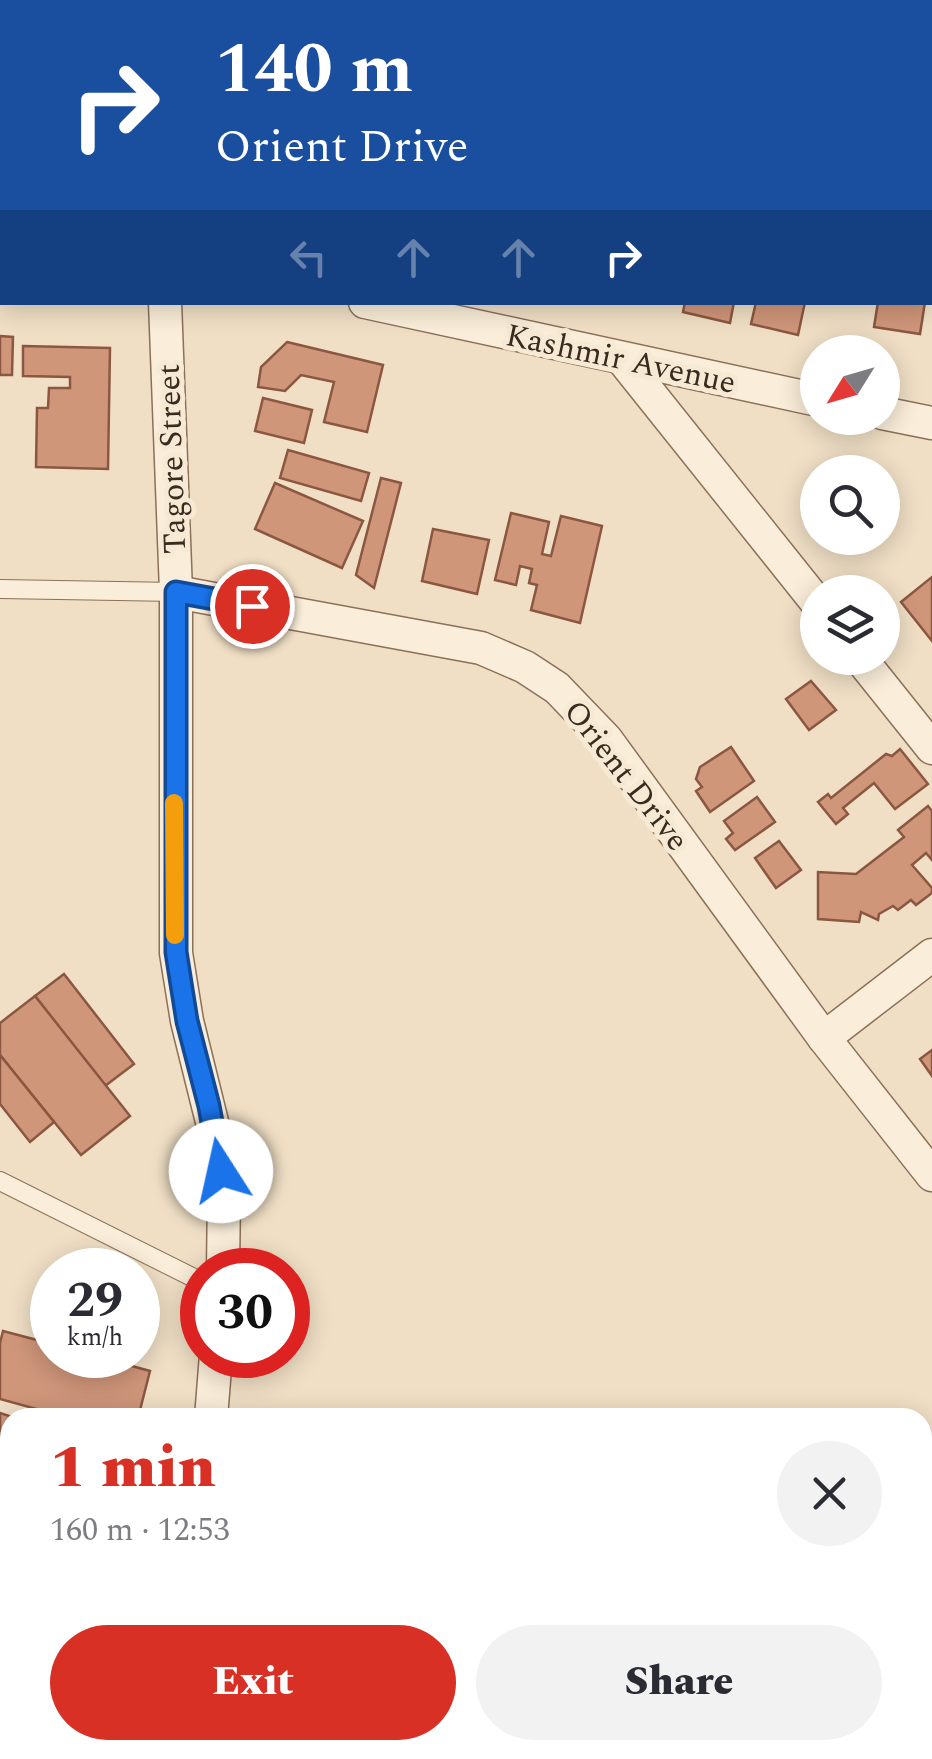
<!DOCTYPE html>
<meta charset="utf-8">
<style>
:root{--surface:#fff;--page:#f2f2f3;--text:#2b2b33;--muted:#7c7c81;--accent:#d93025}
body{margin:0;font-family:Spectral,serif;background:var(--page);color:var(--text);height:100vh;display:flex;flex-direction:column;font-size:38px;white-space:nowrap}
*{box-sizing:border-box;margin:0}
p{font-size:32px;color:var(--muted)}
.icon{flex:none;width:55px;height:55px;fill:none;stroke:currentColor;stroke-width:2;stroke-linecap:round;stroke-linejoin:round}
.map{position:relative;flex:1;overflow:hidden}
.details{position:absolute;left:0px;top:1408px;width:932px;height:352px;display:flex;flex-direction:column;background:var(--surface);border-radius:30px 30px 0 0;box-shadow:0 5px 25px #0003}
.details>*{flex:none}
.guide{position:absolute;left:0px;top:0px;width:932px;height:305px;box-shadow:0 5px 25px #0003;background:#1a4fa0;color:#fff;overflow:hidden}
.needle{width:65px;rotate:233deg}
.fabs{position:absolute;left:800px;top:335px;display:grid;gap:20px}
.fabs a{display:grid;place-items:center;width:100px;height:100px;border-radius:50%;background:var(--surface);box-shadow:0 5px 25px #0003;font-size:50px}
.speed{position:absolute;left:30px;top:1248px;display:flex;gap:20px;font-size:50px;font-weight:700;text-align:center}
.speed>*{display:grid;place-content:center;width:130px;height:130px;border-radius:50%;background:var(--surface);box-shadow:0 5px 25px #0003;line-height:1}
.speed small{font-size:25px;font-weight:400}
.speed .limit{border:15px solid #d22;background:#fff;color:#111}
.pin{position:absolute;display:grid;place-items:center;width:85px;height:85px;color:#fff;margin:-42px;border:5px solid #fff;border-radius:50%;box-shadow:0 2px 10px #0007}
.me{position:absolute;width:110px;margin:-55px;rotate:350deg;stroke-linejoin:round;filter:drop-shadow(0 0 8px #0008)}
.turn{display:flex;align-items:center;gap:35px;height:210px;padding:0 50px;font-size:45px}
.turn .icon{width:130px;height:130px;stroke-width:2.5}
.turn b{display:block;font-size:70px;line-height:85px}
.lanes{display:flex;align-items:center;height:95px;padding:0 50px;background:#0003;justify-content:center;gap:50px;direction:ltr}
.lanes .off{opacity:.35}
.round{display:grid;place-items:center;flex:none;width:105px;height:105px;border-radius:52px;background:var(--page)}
.head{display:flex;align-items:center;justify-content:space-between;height:170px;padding:0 50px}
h1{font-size:60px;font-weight:800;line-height:75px;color:var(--accent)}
.cta{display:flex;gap:20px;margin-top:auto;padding:20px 50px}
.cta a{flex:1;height:115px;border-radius:60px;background:var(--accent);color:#fff;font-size:40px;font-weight:800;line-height:115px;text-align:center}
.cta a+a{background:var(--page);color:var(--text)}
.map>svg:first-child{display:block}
</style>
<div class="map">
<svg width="932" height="1759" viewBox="0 0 932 1759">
<rect width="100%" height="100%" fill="#f0dfc5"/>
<!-- building -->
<g fill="#cf967a" stroke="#8b5740" stroke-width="2.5">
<polygon points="930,158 932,159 932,213 930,212"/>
<polygon points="0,214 2,215 2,269 0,269"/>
<polygon points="685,302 734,302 730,323 683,312"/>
<polygon points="756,302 805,302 798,335 751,324"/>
<polygon points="878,302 925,302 920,334 874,327"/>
<polygon points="0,336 13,337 12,375 0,375"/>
<polygon points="287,342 383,365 367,432 324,422 334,382 301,375 285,391 258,387 261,367"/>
<polygon points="23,346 110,348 108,469 36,467 37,408 48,408 49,388 70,388 70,377 23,376"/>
<polygon points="263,398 312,410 304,443 255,431"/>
<polygon points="288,450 369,473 361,501 280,478"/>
<polygon points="381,478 401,483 374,588 356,575"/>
<polygon points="275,483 363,521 342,568 255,529"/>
<polygon points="511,513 549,522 542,554 551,556 561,516 602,526 580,623 531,610 537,585 529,583 532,569 520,566 516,585 495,580"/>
<polygon points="433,529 489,540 477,594 422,581"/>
<polygon points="932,577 932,641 901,602"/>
<polygon points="811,681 836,710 809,730 786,699"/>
<polygon points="731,747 754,781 710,812 696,791 702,787 696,779 700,767"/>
<polygon points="900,749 928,784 895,809 874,783 843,808 848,814 836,824 818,802 828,794 831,798 886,754 892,756"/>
<polygon points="757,797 775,822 735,850 726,839 733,833 724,821"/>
<polygon points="928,806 932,811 932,860 926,853 912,865 932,888 932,893 916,905 911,900 898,910 893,906 879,914 878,920 861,912 859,922 818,919 818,872 856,874 904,837 898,830"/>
<polygon points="779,841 801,870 776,888 755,858"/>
<polygon points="64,974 134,1064 105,1086 35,996"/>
<polygon points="35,996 130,1116 81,1155 0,1055 0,1023"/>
<polygon points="932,1050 932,1076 920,1059"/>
<polygon points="0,1055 54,1122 30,1142 0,1104"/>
<polygon points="3,1331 52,1344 52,1355 91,1355 150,1371 138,1418 69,1418 0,1399 0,1343"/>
<polygon points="0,1413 15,1418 10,1418 10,1504 0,1501"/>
<polygon points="0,1607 10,1611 10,1663 0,1659"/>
<polygon points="932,1652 932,1692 922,1699 922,1659"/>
<polygon points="0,1668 10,1673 10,1720 0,1716"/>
<polygon points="0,1743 10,1750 31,1759 0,1759"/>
</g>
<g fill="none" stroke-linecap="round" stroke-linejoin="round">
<defs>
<g id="service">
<polyline points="919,0 932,3"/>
<polyline points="0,294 2,294"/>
<polyline points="0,589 176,592"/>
<polyline points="0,1181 202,1282"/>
</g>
<g id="minor">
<polyline points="497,0 509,2"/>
<polyline points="175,2 175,0"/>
<polyline points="930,90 932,91"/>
<polyline points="165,302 176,592 176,953 187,1021 219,1150 224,1192 223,1270"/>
<polyline points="365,302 818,400"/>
<polyline points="623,360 818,604"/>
<polyline points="882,413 932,423"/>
<polyline points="176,592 481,648 525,667 557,688 606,739 824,1038 932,1175"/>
<polyline points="860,658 932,748"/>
<polyline points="824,1038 932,955"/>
<polyline points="211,1418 216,1355"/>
<polyline points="159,1759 161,1750"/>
</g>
</defs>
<!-- service casing -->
<use href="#service" stroke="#8b705a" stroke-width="20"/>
<!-- minor casing -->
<use href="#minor" stroke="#8b705a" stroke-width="35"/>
<!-- service -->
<use href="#service" stroke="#faedd9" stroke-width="18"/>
<!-- minor -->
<use href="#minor" stroke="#faedd9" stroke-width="32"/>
</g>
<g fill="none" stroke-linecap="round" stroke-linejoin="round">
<defs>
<polyline id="route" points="221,1171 209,1106 187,1021 176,952 176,592 252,606"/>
</defs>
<!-- route casing -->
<use href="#route" stroke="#114b97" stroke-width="25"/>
<!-- route -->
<use href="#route" stroke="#1a73e8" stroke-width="18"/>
<!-- slow -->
<polyline stroke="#f59e0b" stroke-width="18" points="174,803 175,935"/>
</g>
<g text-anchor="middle" stroke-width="10" stroke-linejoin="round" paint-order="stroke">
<!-- street labels -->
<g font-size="32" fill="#3b2a1f" stroke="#f7ead5">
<text transform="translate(621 358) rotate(12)" y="11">Kashmir Avenue</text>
<text transform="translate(171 459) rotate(-92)" y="11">Tagore Street</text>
<text transform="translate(627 775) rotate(52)" y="11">Orient Drive</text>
</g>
</g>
</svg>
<div class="fabs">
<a><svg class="needle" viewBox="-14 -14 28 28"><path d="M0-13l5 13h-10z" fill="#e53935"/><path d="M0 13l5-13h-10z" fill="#7c7c81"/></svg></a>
<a><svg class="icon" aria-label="search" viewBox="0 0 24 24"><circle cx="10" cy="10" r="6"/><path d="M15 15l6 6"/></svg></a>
<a><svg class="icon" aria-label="layers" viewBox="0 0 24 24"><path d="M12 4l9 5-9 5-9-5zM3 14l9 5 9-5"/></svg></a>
</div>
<div class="speed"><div>29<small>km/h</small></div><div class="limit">30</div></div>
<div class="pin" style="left:252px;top:606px;background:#d93025"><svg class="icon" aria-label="arrive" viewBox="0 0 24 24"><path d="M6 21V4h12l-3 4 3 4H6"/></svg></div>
<svg class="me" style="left:221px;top:1171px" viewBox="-20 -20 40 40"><circle r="19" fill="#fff"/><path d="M0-13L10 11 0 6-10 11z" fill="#1a73e8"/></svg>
<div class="guide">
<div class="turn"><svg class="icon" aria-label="right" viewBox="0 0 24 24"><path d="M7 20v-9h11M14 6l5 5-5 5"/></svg><div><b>140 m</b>Orient Drive</div></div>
<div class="lanes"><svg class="icon off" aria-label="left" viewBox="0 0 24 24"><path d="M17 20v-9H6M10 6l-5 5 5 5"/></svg><svg class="icon off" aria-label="ahead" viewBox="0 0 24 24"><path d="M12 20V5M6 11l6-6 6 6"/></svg><svg class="icon off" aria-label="ahead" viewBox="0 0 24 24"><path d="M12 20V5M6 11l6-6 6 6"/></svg><svg class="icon" aria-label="right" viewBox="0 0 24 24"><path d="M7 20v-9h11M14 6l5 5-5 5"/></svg></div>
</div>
<section class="details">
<div class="head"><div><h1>1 min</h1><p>160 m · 12:53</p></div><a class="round"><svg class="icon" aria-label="close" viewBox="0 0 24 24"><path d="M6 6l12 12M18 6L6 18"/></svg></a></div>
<div class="cta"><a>Exit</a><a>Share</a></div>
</section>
</div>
